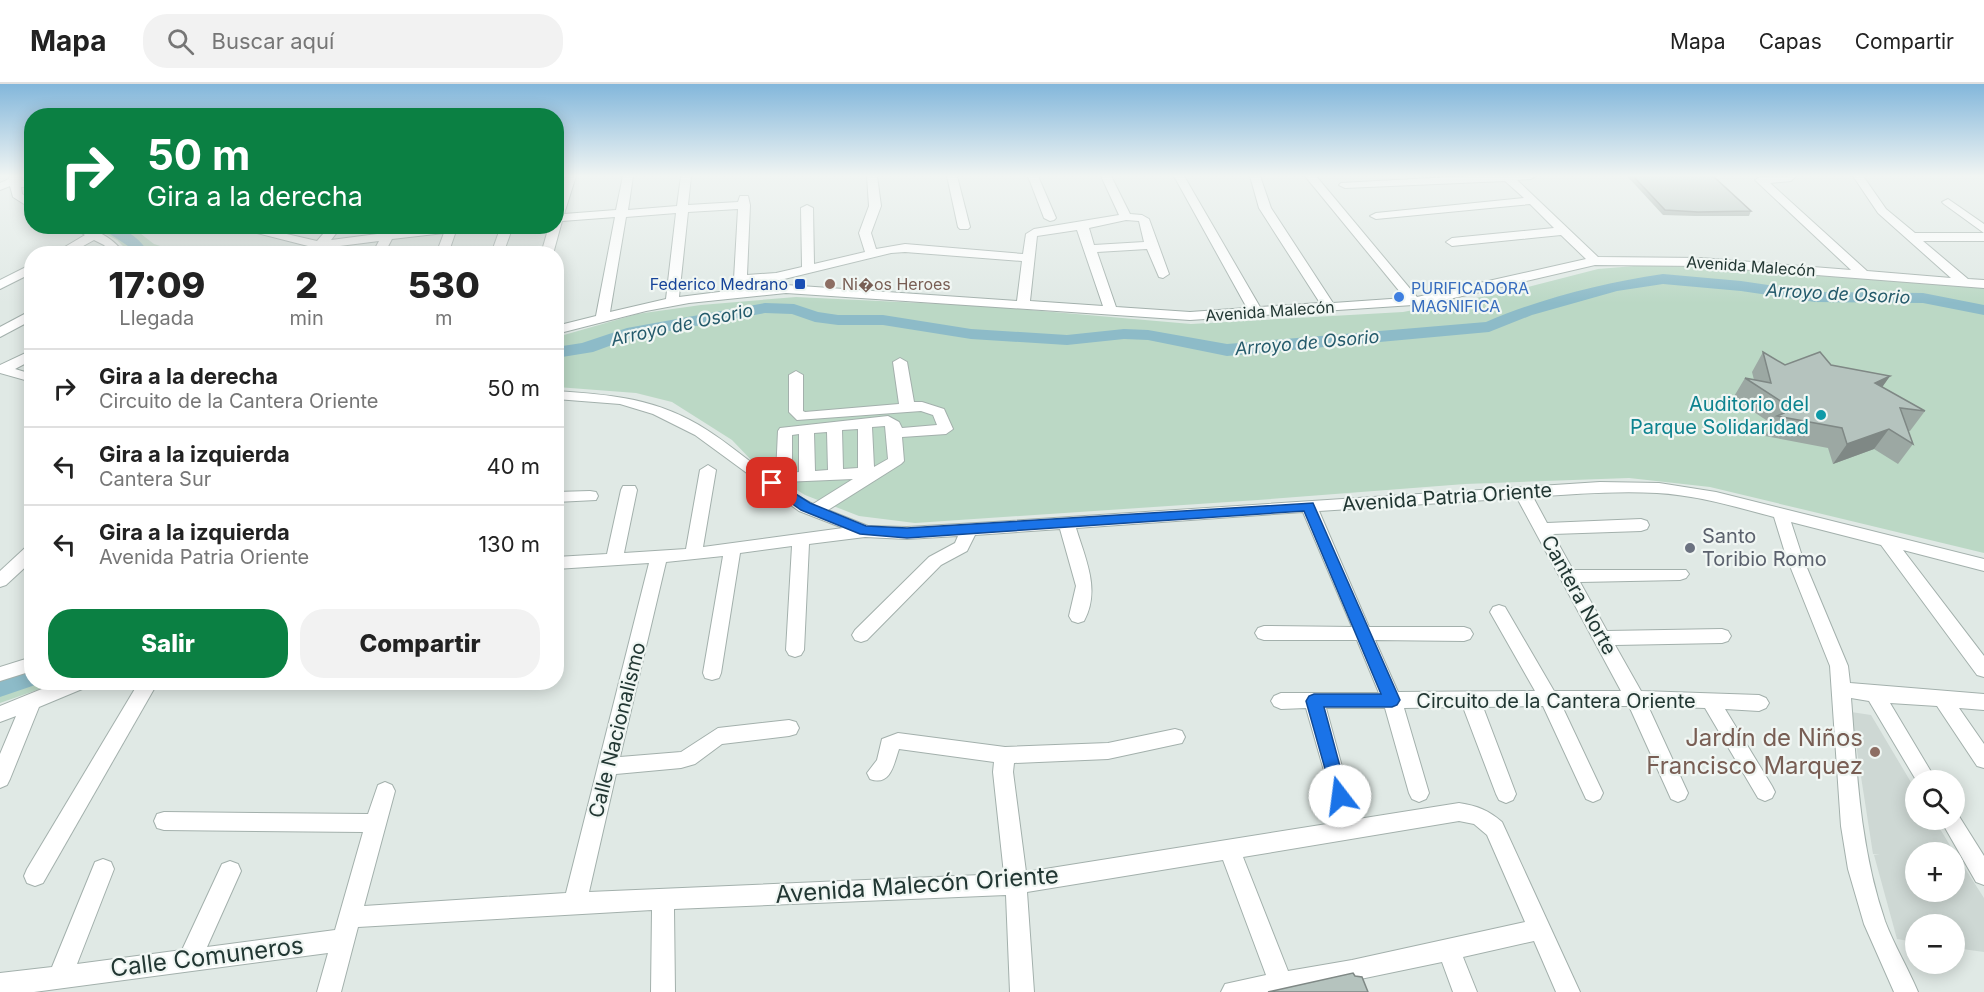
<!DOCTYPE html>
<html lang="es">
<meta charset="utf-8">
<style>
:root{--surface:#fff;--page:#f2f2f2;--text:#222;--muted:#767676;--line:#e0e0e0;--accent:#0b8043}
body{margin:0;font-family:Inter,sans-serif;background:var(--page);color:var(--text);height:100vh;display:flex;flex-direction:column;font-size:22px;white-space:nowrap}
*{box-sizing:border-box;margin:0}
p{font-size:20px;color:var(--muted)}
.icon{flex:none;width:33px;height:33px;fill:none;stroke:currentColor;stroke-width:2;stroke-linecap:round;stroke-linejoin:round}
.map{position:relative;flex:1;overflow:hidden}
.panel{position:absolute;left:24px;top:162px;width:540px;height:444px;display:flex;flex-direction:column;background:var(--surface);border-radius:24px;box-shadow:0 3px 15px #0003}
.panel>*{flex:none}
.guide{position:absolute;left:24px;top:24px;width:540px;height:126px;border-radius:24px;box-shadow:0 3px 15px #0003;background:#0b8043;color:#fff;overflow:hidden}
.tools{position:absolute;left:1905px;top:686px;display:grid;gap:12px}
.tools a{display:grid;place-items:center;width:60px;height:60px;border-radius:50%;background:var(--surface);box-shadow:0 3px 15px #0003;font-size:30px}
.pin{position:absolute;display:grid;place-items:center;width:51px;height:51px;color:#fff;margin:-26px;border-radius:12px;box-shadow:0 3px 9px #0006}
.me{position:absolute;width:66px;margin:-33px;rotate:345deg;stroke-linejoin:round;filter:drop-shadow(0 0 4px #0008)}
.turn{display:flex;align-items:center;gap:21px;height:126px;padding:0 24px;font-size:27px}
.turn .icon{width:78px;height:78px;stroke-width:2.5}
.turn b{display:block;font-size:42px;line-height:51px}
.eta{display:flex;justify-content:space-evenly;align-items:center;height:102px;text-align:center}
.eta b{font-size:36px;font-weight:800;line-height:42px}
.cta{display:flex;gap:12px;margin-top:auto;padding:12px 24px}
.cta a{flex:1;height:69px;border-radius:24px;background:var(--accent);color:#fff;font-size:24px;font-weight:800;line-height:69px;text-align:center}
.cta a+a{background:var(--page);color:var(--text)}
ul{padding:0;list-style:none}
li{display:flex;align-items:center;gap:18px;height:78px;padding:0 24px;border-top:2px solid var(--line)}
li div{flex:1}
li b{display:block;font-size:22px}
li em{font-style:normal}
header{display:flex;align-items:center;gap:36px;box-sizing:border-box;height:84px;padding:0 30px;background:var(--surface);border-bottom:2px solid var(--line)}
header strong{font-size:28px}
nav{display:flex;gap:33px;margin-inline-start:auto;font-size:21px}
.search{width:420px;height:54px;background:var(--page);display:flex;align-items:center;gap:15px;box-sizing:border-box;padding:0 21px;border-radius:24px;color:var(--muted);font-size:22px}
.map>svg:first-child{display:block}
</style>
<header>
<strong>Mapa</strong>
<div class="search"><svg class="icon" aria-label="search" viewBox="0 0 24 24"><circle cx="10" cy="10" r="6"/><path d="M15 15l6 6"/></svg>Buscar aquí</div>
<nav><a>Mapa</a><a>Capas</a><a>Compartir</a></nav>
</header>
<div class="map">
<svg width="1984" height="908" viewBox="0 0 1984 908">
<rect width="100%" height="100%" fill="#e0e9e5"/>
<!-- built -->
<polygon fill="#ced8d4" points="1851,628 1871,631 1915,705 1916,735 1934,735 1954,768 1916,768 1916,807 1954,807 1955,769 1984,814 1984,868 1955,864 1954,840 1916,840 1915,858 1897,855 1874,771 1880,771 1873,770"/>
<!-- green -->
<g fill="#bbd8c5">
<polygon points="92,143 132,143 154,160 182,169 130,169 117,156"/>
<polygon points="1682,178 1984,199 1984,469 1710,403 1629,394 1465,400 1258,416 915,439 859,432 805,411 756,381 732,356 672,318 636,309 557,303 557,253 637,230 701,221 796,213 984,222 1191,240 1403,228 1512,207 1598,185"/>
<polygon points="31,585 32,598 57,599 0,619 0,597"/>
</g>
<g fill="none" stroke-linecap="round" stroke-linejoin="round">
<!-- river -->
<g fill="#8dbbc8" fill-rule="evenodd">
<polygon points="24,92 32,92 32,98 27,97"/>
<path d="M98 142C123 142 135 149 150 170H133L128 162Z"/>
<path d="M1663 190 1741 197 1815 208 1923 209 1984 221V231L1923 219 1815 218 1741 207 1663 200 1617 207 1532 231 1489 248 1227 272 1148 256 1124 255 1067 261 971 255 883 241H838L815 238 792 230 765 229 631 254 593 268 556 274V263L582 259 627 244 765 219 794 220 818 228 838 231H883L971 245 1067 251 1124 245 1148 246 1227 260 1486 238C1542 214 1602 199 1663 190Z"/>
<polygon points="32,582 32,598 41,599 0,613 0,593"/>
</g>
<defs>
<g id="minor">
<polygon points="9,92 19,92 23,97 32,97 32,103 21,103 22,110 32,116 32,125 13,113 10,102 0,106 0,99 9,95"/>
<path d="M566 92H576L564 130 616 126 623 92H633L628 126 677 122 681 92H691L688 121 738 118 740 112H748L750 121 747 191 776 189 802 183 801 124 807 121 813 124 814 180 865 168 859 149 869 122 867 92H877L881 122 871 149 876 165 905 160 1023 170 1026 150 1034 145 1119 131 1101 92H1111L1130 130 1142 131 1149 135 1169 190 1163 194 1159 193 1147 165 1097 168 1116 223 1190 228 1247 224 1174 92H1184L1260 223 1320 219 1259 124 1250 92H1260L1271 124 1333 219 1405 214 1305 92H1316L1417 213 1586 175 1561 151 1452 162 1446 158 1452 154 1554 144 1530 120 1376 135 1370 132 1376 129 1524 114 1505 97 1345 104 1339 101 1341 99 1469 92H1536L1531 95 1517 96 1598 173 1701 174 1851 186 1755 96 1760 93 1796 92 1791 97 1770 99 1867 187 1951 194 1878 129 1853 92H1863L1886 125 1915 149H1984L1944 120 1942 118 1948 115 1984 140V157H1923L1968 195 1984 196V204L1701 182 1595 181 1428 220 1190 236 786 209 689 219 646 227 556 250V242L596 232 615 133 562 137 553 170H541L549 142H556V119ZM738 125 734 195 735 206 679 213 688 128ZM676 129 666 215 610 228 626 133ZM1126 136 1139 137 1144 158 1094 161 1089 144ZM1077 146 1103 222 1030 217 1037 152ZM905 168 1022 177 1017 217 786 201 745 205 747 198 776 197 891 169Z"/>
<polygon points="947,92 957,92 970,143 968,145 960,145 958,143"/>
<polygon points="1028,92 1038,92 1056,134 1054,136 1050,137 1044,134"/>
<path d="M70 142C92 142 111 152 125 170H112L104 161 94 156 69 170H53L85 151Z"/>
<polygon points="229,142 252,142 317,157 330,142 342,142 331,156 439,142 476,142 456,147 448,170 436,170 444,149 392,155 384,170 372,170 379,157 324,164 317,168 313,167 312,163"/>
<polygon points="501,142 513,142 503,170 491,170"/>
<polygon points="32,180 32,189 0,205 0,196"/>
<polygon points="32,226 32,236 0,253 0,243"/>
<polygon points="32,266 32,276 15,285 32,290 32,298 0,289 0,281"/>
<path d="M900 274 907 278 914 318H922L944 325 953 345 946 350 902 353 904 377 901 380 828 426 868 442 907 443 994 438 1600 398 1659 399 1716 408 1984 475V487L1903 466 1984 572V593L1977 591 1881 461 1791 438 1802 472 1848 582 1850 599 1984 610V626L1959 624 1984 660V684L1977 682 1937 622 1890 619 1936 696H1916L1869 617 1851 614C1857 690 1860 764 1885 837 1894 861 1908 884 1918 908H1894L1864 840 1848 785 1841 742 1830 582 1786 472 1774 433C1736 423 1696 411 1657 409 1615 407 1574 410 1533 413L1547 439 1641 435 1647 437 1649 441 1647 445 1641 447 1553 450 1573 486H1686L1689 490 1686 494 1680 496 1580 498 1607 547 1722 545 1728 547 1731 552 1728 557 1722 559 1615 561 1641 607 1759 611 1766 614 1769 619 1766 624 1759 627 1725 625 1772 702 1775 708 1772 714 1765 717 1758 714 1705 624 1648 622 1688 709 1685 715 1678 718 1671 715 1629 622H1562L1603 709 1600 715 1593 718 1586 715 1543 622 1483 623 1516 710 1513 716 1506 719 1499 716 1496 710 1463 623 1404 624 1429 709 1426 715 1419 718 1412 715 1409 709 1385 624H1326L1350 712 1347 718 1340 721 1333 718 1306 624 1281 625 1274 622 1271 617 1274 612 1281 609H1379L1357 556H1264L1258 554 1255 549 1258 544 1264 542 1352 543 1303 428 1076 444C1085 474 1101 506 1084 537L1078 539 1072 537 1069 532 1076 502 1060 445 975 451 967 467 941 481 867 556 861 558 855 556 852 551 855 546 929 473 955 459 958 452 907 455 865 453 809 460 804 566 801 571 795 573 789 571 786 566 792 462 740 469 721 589 719 594 712 596 705 594 703 589 723 472 666 478 620 673 681 668 718 644 789 636 796 638 799 644 796 650 789 652 722 660 695 680 681 684 616 690 589 808 1004 790 993 688 994 678 899 665C894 679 891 703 870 695L867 689 877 676 882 655 898 649 1005 663 1108 659 1175 645 1182 647 1185 653 1182 659 1108 675 1014 679 1013 688 1026 788 1459 719C1478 722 1488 726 1502 738L1580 908H1556L1534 857 1463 873 1477 908H1453L1442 878 1298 908H1221L1225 900 1266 891 1223 776 1027 808 1034 908H1010L1006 811 674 825 675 908H651L652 826 358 843 341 908H317L328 869 34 908H0V889L52 883 95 778 103 775 111 778 114 785 77 880 182 866 222 780 230 777 238 780 241 787 207 863 335 846 363 748 164 746 157 744 154 737 157 730 164 728 368 730 378 701 385 698 392 701 395 707 364 822 566 809 649 479 556 485V473L607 470 621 406 623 402H635L637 406 624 469 686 465 700 386 708 381 716 386 703 463 843 444 799 427 695 351 653 330 620 320 556 315V307C613 311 657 314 707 346 743 369 775 401 813 420L853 395 783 398 776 390 778 347 780 344 888 332 899 338 902 344 937 341 933 331 921 327 797 336 789 328V291L796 287 803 291V327L805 328 899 320 893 278ZM885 342 888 375 874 383 872 343ZM858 345V384L843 385 842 346ZM827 348 828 386 815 387 814 349ZM799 350V388L792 389V351ZM1517 414 1621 607H1554L1505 523 1499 521 1493 523 1490 528 1535 607 1398 608 1375 556 1464 557 1470 555 1473 550 1470 545 1464 543H1369L1319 427ZM1459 737 1474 740 1487 751 1525 838 1352 876 1288 887 1243 773Z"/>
<polygon points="590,407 596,408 598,412 596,416 556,418 556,408"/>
<polygon points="32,461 32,477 6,501 0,503 0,487 26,463"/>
<polygon points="32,573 32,587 0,597 0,583"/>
<polygon points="59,598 89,598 87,603 39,623 10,695 7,701 0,704 0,670 16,632 0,638 0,622"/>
<polygon points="139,598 158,598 43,799 35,802 27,799 24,792 27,785"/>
<polygon points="1954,727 1957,729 1984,772 1984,801 1976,798 1940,735 1954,735"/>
</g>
</defs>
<!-- minor casing -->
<use href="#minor" stroke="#a3b0ac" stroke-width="2"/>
<!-- minor -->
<use href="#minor" fill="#fff" fill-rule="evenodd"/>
</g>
<!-- wall -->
<g fill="#9ca8a3">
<polygon points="1627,92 1713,92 1751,127 1749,132 1695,132 1663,131"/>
<polygon points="1763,268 1785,281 1831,281 1890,292 1882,303 1925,327 1910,347 1908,347 1913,360 1898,380 1874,365 1833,380 1828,364 1765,352 1772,340 1733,314 1745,294 1754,296 1752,288"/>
</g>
<!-- shaded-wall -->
<g fill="#7f8885">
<polygon points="1890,292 1876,312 1875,299"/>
<polygon points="1889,345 1874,365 1833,380 1847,360"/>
</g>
<!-- building -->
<g fill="#b5c3be" stroke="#7f8885" stroke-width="1.5">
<polygon points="1633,92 1713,92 1751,127 1698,128 1665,126"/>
<polygon points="1763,268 1785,281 1820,268 1831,281 1890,292 1875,299 1925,327 1900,324 1913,360 1889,345 1847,360 1842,344 1777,332 1793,325 1745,294 1771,299"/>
<polygon points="1353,889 1355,892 1362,893 1368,908 1268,908"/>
</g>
<!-- sky -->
<linearGradient id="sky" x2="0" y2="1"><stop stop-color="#83b7db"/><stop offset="0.42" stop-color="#f1f5f3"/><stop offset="1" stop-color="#f1f5f3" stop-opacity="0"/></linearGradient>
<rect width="1984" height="219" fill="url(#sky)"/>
<!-- route -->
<polygon fill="#1a73e8" stroke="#114b97" stroke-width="1.5" points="772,395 810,419 866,442 907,444 1313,419 1400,616 1397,621 1392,623 1324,623 1348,712 1345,717 1340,719 1334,717 1306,617 1309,612 1314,610 1381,610 1304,427 907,454 860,450 801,426 767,402 765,399 767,396"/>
<!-- markers -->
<rect fill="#1a4fb4" stroke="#f0f6f3" stroke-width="2" x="794" y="194" width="12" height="12" rx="3"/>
<g fill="#8d6e63" stroke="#f0f6f3" stroke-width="2">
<circle cx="830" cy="200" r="6"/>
<circle cx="1875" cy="668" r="6"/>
</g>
<circle fill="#3f7fe0" stroke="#f0f6f3" stroke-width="2" cx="1399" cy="213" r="6"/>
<circle fill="#0f9aa8" stroke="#f0f6f3" stroke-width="2" cx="1821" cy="331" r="6"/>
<circle fill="#6b7280" stroke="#f0f6f3" stroke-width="2" cx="1690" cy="464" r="6"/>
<g text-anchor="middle" stroke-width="4.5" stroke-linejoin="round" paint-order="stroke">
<!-- far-street labels -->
<g font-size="16" fill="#223733" stroke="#f0f6f3">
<text transform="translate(1751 182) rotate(4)" y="6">Avenida Malecón</text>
<text transform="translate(1270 227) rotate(-4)" y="6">Avenida Malecón</text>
</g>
<!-- far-transit labels -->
<g font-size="16" fill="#164399" stroke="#f0f6f3" text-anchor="end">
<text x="788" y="206">Federico Medrano</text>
</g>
<!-- far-education labels -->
<g font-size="16" fill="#785e54" stroke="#f0f6f3" text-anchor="start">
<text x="842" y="206">Ni�os Heroes</text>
</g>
<!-- far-shop labels -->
<g font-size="16" fill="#366cbe" stroke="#f0f6f3" text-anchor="start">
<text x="1411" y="210">PURIFICADORA<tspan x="1411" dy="18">MAGNIFICA</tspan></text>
</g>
<!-- far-water labels -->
<g font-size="18" font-style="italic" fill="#245a6b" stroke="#f0f6f3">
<text transform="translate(1838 210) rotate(3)" y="6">Arroyo de Osorio</text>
<text transform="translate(682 241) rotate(-12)" y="6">Arroyo de Osorio</text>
<text transform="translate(1307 259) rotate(-5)" y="6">Arroyo de Osorio</text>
</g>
<!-- culture labels -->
<g font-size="20" fill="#0d838f" stroke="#f0f6f3" text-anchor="end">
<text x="1809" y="327">Auditorio del<tspan x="1809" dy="23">Parque Solidaridad</tspan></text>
</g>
<!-- street labels -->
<g font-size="20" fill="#223733" stroke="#f0f6f3">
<text transform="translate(1447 413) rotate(-4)" y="7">Avenida Patria Oriente</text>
<text transform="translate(1579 511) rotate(61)" y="7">Cantera Norte</text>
<text x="1556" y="624">Circuito de la Cantera Oriente</text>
<text transform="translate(617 646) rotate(-76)" y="7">Calle Nacionalismo</text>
</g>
<!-- worship labels -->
<g font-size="20" fill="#5b616d" stroke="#f0f6f3" text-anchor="start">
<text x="1702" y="459">Santo<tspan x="1702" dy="23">Toribio Romo</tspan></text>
</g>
<!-- near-education labels -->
<g font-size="24" fill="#785e54" stroke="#f0f6f3" text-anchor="end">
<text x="1863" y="662">Jardín de Niños<tspan x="1863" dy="28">Francisco Marquez</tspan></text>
</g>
<!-- near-street labels -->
<g font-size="24" fill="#223733" stroke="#f0f6f3">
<text transform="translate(917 801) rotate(-4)" y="8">Avenida Malecón Oriente</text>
<text transform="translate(207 873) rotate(-7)" y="8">Calle Comuneros</text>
</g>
</g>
</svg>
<div class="tools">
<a><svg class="icon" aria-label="search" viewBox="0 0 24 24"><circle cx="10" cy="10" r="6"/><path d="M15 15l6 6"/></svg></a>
<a>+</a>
<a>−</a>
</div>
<div class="pin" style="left:772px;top:399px;background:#d93025"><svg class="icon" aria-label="arrive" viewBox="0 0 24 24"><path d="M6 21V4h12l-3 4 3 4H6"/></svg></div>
<svg class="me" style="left:1340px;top:712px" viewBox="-20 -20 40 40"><circle r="19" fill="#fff"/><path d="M0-13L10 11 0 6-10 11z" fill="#1a73e8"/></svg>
<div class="guide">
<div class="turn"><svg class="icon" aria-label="right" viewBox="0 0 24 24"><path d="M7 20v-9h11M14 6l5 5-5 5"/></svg><div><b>50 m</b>Gira a la derecha</div></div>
</div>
<section class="panel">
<div class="eta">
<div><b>17:09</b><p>Llegada</p></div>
<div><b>2</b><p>min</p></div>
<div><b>530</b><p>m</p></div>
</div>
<ul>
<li><svg class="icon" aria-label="right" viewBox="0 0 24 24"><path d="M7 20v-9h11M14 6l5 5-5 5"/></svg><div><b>Gira a la derecha</b><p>Circuito de la Cantera Oriente</p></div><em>50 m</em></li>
<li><svg class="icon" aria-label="left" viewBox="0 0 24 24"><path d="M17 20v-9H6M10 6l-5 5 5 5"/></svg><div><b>Gira a la izquierda</b><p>Cantera Sur</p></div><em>40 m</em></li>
<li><svg class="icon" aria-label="left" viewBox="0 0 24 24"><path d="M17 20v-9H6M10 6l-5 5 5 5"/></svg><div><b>Gira a la izquierda</b><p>Avenida Patria Oriente</p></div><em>130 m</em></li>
</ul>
<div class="cta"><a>Salir</a><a>Compartir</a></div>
</section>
</div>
